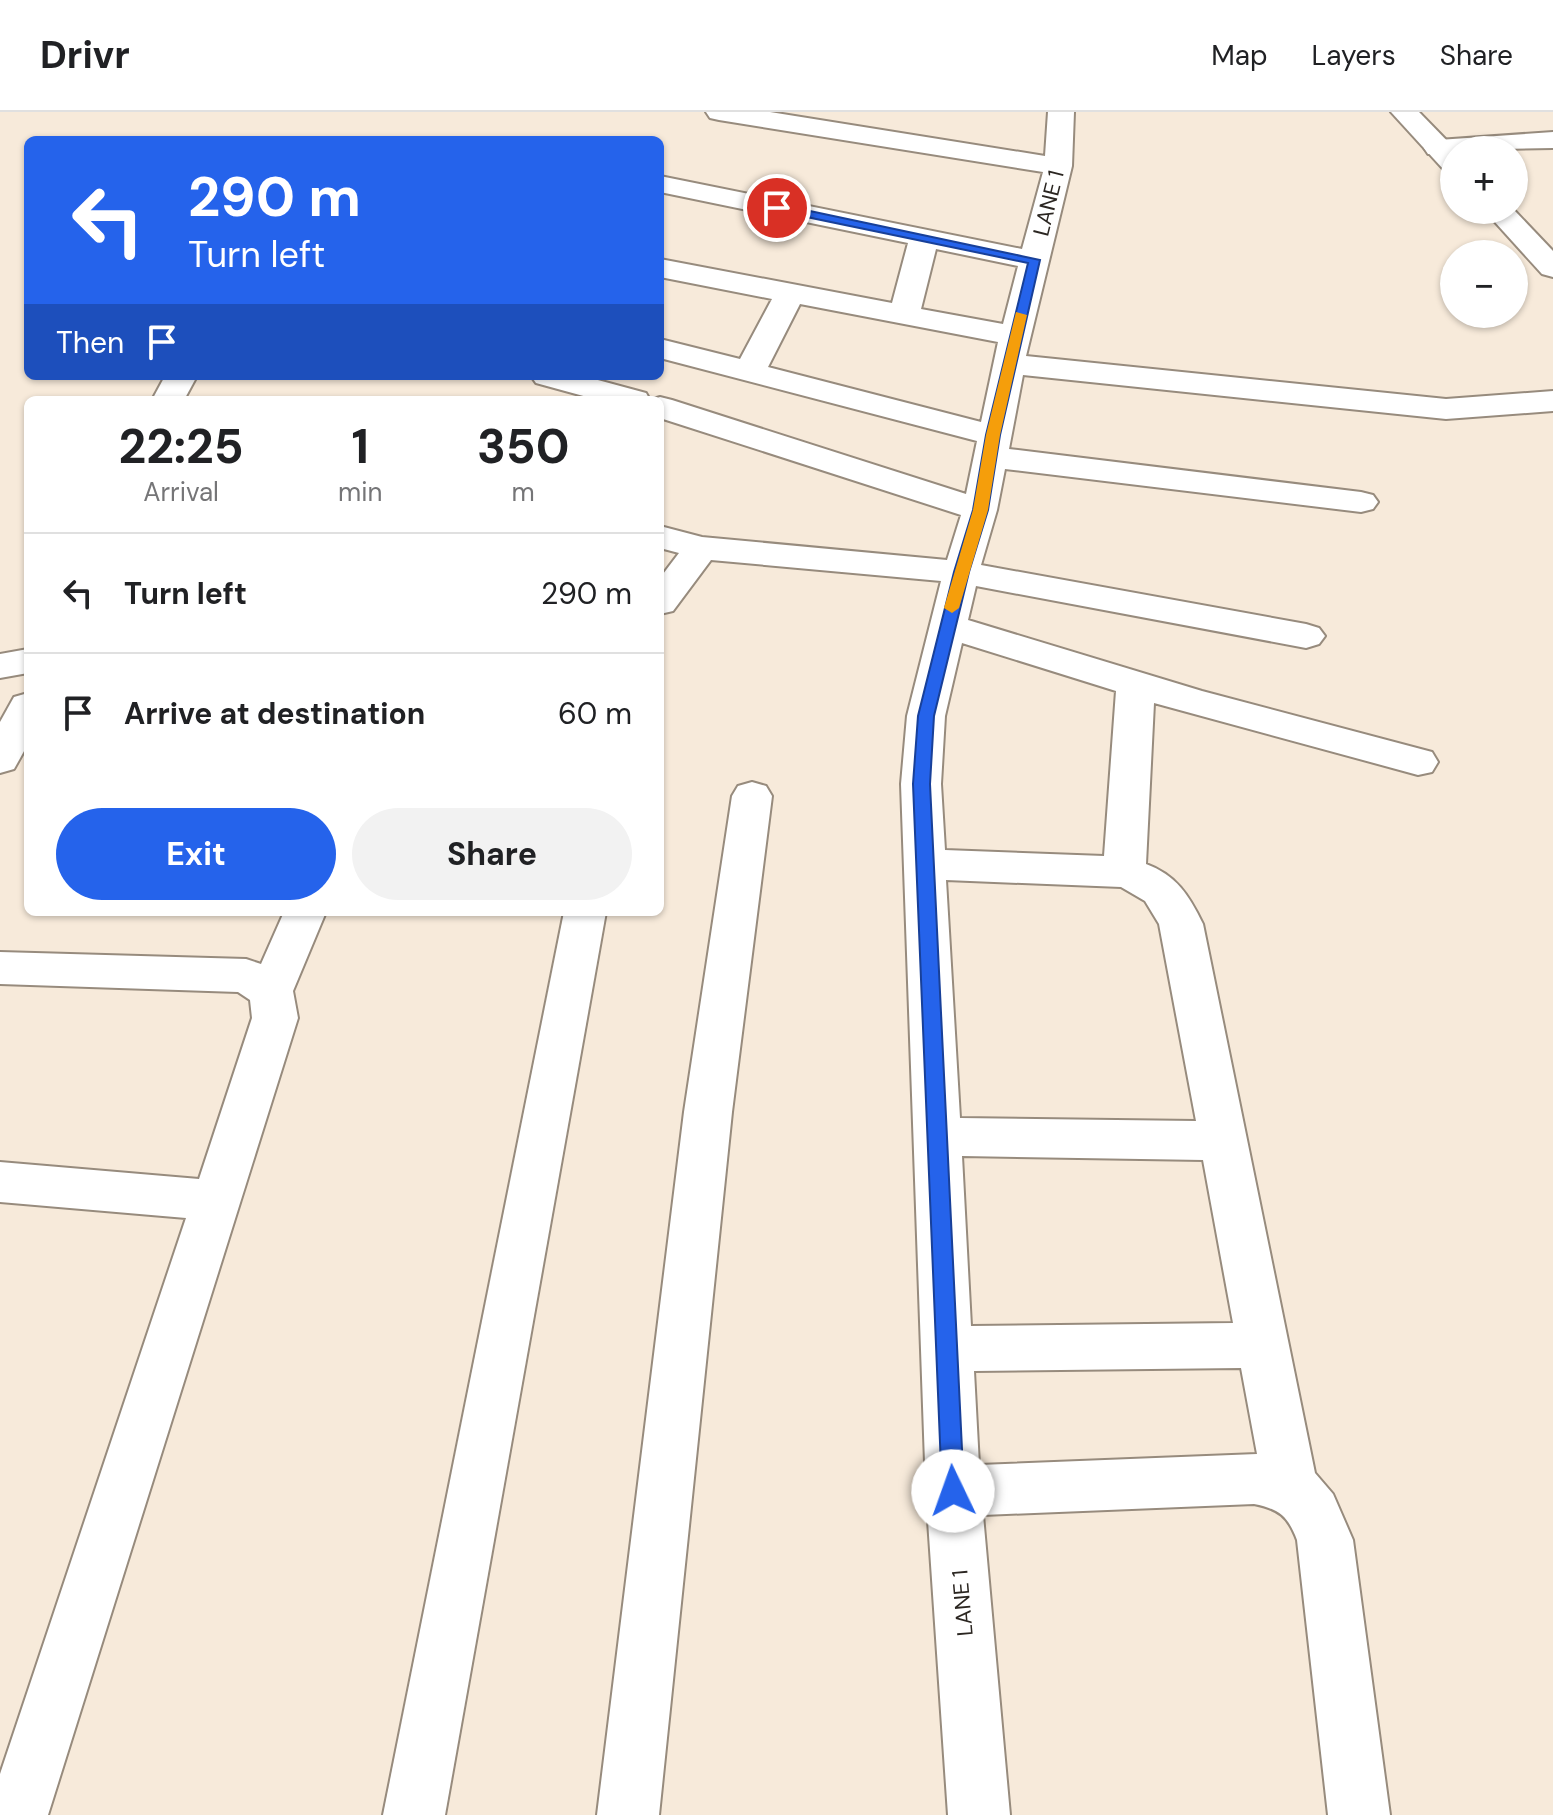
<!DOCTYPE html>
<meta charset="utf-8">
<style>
:root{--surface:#fff;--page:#f2f2f2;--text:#202124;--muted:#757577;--line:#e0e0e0;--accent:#2563eb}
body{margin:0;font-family:"DM Sans",sans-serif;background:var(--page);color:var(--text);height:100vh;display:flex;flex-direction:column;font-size:30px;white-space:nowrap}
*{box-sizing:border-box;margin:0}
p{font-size:26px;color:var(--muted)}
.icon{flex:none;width:44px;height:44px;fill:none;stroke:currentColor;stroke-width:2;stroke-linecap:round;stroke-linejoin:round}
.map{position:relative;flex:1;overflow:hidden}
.sheet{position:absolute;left:24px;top:284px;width:640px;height:520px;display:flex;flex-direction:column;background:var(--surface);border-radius:12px;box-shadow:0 2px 6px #0004}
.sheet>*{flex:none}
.banner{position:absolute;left:24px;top:24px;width:640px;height:244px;border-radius:12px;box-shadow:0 2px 6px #0004;background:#2563eb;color:#fff;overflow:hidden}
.fabs{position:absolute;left:1440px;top:24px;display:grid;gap:16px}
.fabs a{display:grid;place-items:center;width:88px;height:88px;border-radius:50%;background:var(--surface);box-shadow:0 2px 6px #0004;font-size:40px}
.pin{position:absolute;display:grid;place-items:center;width:68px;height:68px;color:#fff;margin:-34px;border:4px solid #fff;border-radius:50%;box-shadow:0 2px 8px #0007}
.me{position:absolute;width:88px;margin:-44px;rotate:357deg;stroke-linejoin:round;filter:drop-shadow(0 0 6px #0008)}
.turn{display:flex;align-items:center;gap:28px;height:168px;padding:0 32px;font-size:36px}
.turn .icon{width:104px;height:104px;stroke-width:2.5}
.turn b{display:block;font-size:56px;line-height:68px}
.then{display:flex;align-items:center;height:76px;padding:0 32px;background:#0003;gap:16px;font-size:30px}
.eta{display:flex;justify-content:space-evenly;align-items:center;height:136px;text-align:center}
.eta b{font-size:48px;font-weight:700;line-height:56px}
.cta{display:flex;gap:16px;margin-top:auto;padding:16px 32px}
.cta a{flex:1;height:92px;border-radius:48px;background:var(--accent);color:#fff;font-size:32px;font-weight:700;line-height:92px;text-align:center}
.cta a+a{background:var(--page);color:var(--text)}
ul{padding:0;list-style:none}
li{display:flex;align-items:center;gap:24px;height:120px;padding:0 32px;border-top:2px solid var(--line)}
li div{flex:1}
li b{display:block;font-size:30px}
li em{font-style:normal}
header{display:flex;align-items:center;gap:48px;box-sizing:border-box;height:112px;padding:0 40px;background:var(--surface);border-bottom:2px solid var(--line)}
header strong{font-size:38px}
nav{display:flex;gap:44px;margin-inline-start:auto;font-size:28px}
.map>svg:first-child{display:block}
</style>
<header>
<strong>Drivr</strong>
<nav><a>Map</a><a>Layers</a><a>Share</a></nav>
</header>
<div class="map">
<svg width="1553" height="1703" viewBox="0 0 1553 1703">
<rect width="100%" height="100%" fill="#f7eada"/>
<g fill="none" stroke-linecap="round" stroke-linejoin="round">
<defs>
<g id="street">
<path d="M706 0H770L1045 44 1048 0H1074L1072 54 1026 244 1446 287 1553 279V299L1446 307 1023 263 1009 337 1361 380 1373 383 1378 390 1373 397 1361 400 1005 357 997 398 981 453 1306 512 1319 516 1325 524 1319 532 1306 536 976 474 968 508 1202 579 1432 640 1438 650 1432 660 1418 663 1154 591 1146 752C1176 763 1189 783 1203 812L1315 1361 1333 1382 1353 1428 1390 1703H1328L1297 1428C1288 1404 1279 1397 1254 1392L983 1403 1010 1703H948L926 1379 901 672 907 604 941 469 711 448 673 499 660 502V466L679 441 660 436V414L702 425 947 448 961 403 660 306V288H598L536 271 531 264H583L646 281 650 288 660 285 672 288 966 382 977 329 660 246V227L740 247 772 187 660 165V147L892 191 908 131 660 80V64L1022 137 1043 60 719 8 710 6ZM936 137 1018 154 1003 212 921 197ZM800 192 998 230 981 310 768 255ZM962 531 1116 579 1104 744 945 738 941 672 945 604ZM946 768 1121 775 1145 789 1159 812 1196 1009 960 1006ZM962 1044 1203 1048 1233 1211 971 1214ZM1241 1256 1257 1342 979 1353 974 1259Z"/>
<polygon points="1553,20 1553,36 1454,38 1454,43 1428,42 1424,36 1428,30 1438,28"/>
<polygon points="165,264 197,264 184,288 152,288"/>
<polygon points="28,537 28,561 0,566 0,542"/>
<polygon points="28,581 28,632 14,657 0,661 0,610 14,585"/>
<polygon points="752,670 766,674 772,684 732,1000 659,1703 597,1703 684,1000 732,684 738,674"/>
<polygon points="284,800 326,800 293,879 298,906 48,1703 0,1703 0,1662 186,1106 0,1090 0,1050 199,1067 252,906 250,888 238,880 0,872 0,840 246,847 261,852"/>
<polygon points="564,800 606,800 445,1703 383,1703"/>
</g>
<g id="highway">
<polygon points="1391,0 1419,0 1456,38 1454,60 1444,58"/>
<polygon points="1484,98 1514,98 1553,139 1553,165 1542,162"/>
</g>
</defs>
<!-- street casing -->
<use href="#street" stroke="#978b7d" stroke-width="4"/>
<!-- highway casing -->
<use href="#highway" stroke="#978b7d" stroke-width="4"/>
<!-- street -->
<use href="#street" fill="#fff" fill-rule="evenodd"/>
<!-- highway -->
<use href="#highway" fill="#fff" fill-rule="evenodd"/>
</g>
<!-- route -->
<polygon fill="#2563eb" stroke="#184099" stroke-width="2" points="777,92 1040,148 1000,323 988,398 969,460 934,604 930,672 964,1379 961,1386 953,1389 945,1386 942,1379 913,672 918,604 954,460 973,398 986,323 1028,151 773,98 771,96"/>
<!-- slow -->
<polygon fill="#f59e0b" points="1016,200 1027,203 1000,323 988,398 959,496 952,501 944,496 973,398 986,323"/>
<g text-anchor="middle" stroke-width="8" stroke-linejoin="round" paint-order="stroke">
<!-- street labels -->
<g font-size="22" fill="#2b2621" stroke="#fff">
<text transform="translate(1048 91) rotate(-76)" y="8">LANE 1</text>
<text transform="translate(962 1491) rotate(-95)" y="8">LANE 1</text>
</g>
</g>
</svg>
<div class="fabs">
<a>+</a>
<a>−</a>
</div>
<div class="pin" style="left:777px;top:96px;background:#d93025"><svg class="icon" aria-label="arrive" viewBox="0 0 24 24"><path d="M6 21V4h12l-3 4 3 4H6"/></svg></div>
<svg class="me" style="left:953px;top:1379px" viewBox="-20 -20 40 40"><circle r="19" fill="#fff"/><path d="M0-13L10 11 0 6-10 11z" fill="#2563eb"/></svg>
<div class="banner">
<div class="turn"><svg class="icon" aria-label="left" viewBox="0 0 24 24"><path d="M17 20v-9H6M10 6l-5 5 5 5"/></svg><div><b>290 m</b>Turn left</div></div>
<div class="then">Then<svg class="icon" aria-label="arrive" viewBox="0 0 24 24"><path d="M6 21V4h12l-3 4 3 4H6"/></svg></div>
</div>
<section class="sheet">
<div class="eta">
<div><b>22:25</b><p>Arrival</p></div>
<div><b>1</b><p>min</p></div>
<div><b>350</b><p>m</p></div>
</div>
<ul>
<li><svg class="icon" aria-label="left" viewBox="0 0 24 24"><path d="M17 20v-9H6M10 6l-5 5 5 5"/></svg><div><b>Turn left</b></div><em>290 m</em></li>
<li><svg class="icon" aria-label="arrive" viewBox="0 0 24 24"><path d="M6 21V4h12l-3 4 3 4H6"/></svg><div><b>Arrive at destination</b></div><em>60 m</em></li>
</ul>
<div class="cta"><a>Exit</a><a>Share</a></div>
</section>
</div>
